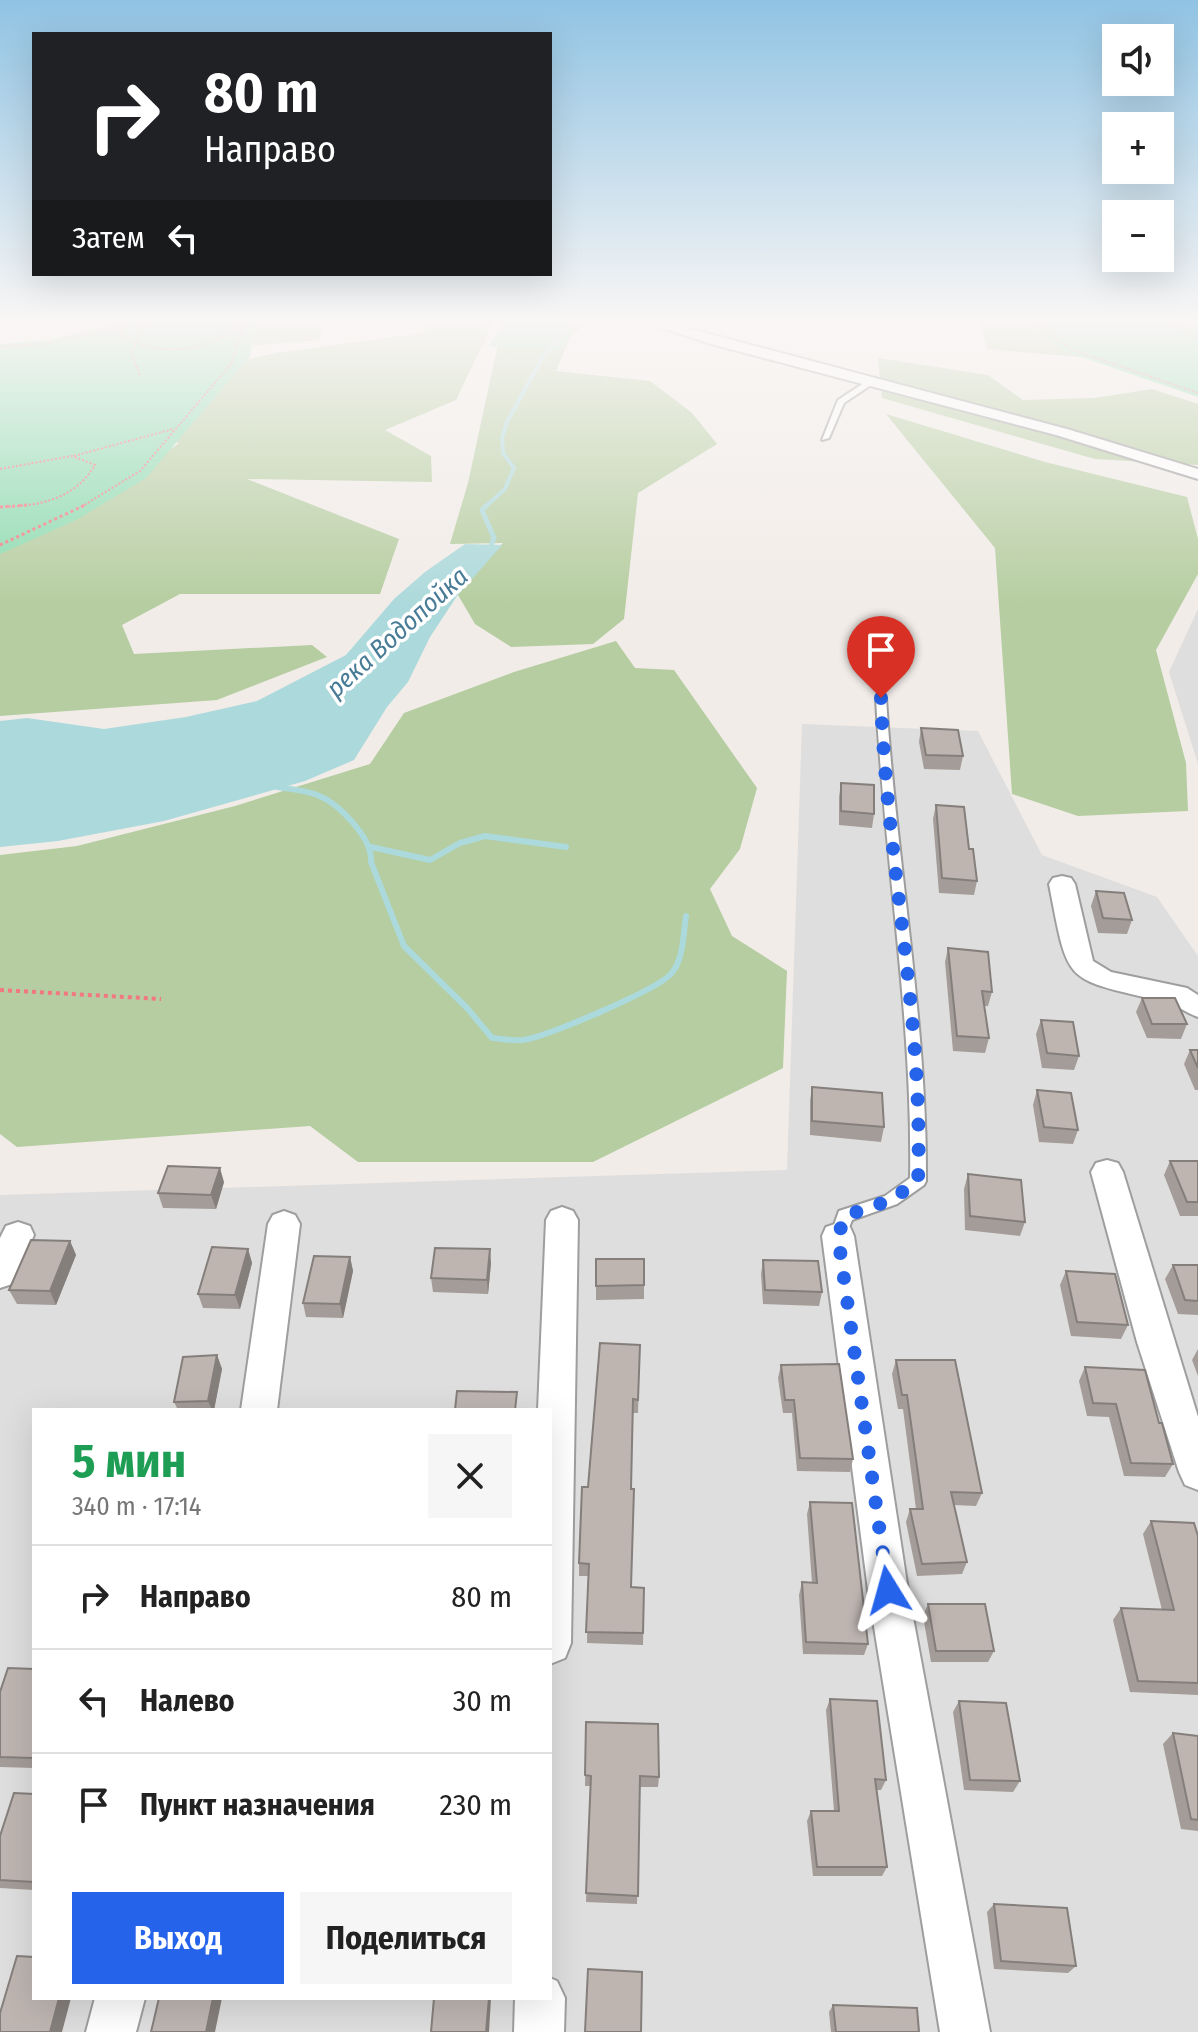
<!DOCTYPE html>
<html lang="ru">
<meta charset="utf-8">
<style>
:root{--surface:#fff;--page:#f6f6f6;--text:#222;--muted:#767676;--line:#e0e0e0;--accent:#2563eb}
body{margin:0;font-family:"Fira Sans Condensed",sans-serif;background:var(--page);color:var(--text);height:100vh;display:flex;flex-direction:column;font-size:30px;white-space:nowrap}
*{box-sizing:border-box;margin:0}
p{font-size:26px;color:var(--muted)}
.icon{flex:none;width:44px;height:44px;fill:none;stroke:currentColor;stroke-width:2;stroke-linecap:round;stroke-linejoin:round}
.map{position:relative;flex:1;overflow:hidden}
.side{position:absolute;left:32px;top:1408px;width:520px;height:592px;display:flex;flex-direction:column;background:var(--surface);border-radius:0px;box-shadow:0 8px 32px #0002}
.side>*{flex:none}
.top-card{position:absolute;left:32px;top:32px;width:520px;height:244px;border-radius:0px;box-shadow:0 8px 32px #0002;background:#202124;color:#fff;overflow:hidden}
.fabs{position:absolute;left:1102px;top:24px;display:grid;gap:16px}
.fabs a{display:grid;place-items:center;width:72px;height:72px;border-radius:0px;background:var(--surface);box-shadow:0 8px 32px #0002;font-size:40px}
.pin{position:absolute;display:grid;place-items:center;width:68px;height:68px;color:#fff;margin:-82px -34px;border-radius:50% 50% 50% 0;rotate:-45deg;box-shadow:0 0 8px #0007}
.pin .icon{rotate:45deg}
.me{position:absolute;width:88px;margin:-44px;rotate:352deg;stroke-linejoin:round;filter:drop-shadow(0 0 6px #0008)}
.turn{display:flex;align-items:center;gap:28px;height:168px;padding:0 40px;font-size:36px}
.turn .icon{width:104px;height:104px;stroke-width:2.5}
.turn b{display:block;font-size:56px;line-height:68px}
.then{display:flex;align-items:center;height:76px;padding:0 40px;background:#0003;gap:16px;font-size:30px}
.round{display:grid;place-items:center;flex:none;width:84px;height:84px;border-radius:0px;background:var(--page)}
.headline{display:flex;align-items:center;justify-content:space-between;height:136px;padding:0 40px}
h1{font-size:48px;font-weight:700;line-height:60px;color:#1e9e55}
.cta{display:flex;gap:16px;margin-top:auto;padding:16px 40px}
.cta a{flex:1;height:92px;border-radius:0px;background:var(--accent);color:#fff;font-size:32px;font-weight:700;line-height:92px;text-align:center}
.cta a+a{background:var(--page);color:var(--text)}
ul{padding:0;list-style:none}
li{display:flex;align-items:center;gap:24px;height:104px;padding:0 40px;border-top:2px solid var(--line)}
li div{flex:1}
li b{display:block;font-size:30px}
li em{font-style:normal}
.map>svg:first-child{display:block}
</style>
<div class="map">
<svg width="1198" height="2032" viewBox="0 0 1198 2032">
<rect width="100%" height="100%" fill="#f1ece8"/>
<!-- residential -->
<g fill="#dfdede" fill-rule="evenodd">
<polygon points="1198,609 1198,764 1169,672"/>
<path d="M802 724 978 731 1042 855 1157 897 1198 956V2032H0V1195L787 1170ZM34 1410H550V1998H34Z"/>
</g>
<!-- forest -->
<g fill="#b5cda0">
<polygon points="245,321 338,321 323,326 319,340 232,347"/>
<polygon points="397,321 494,321 456,400 385,430 431,456 432,482 247,479 399,539 380,594 180,594 122,625 134,654 312,645 327,657 217,700 0,716 0,433 161,456 179,443 140,434 228,363 277,353 423,333 427,324"/>
<polygon points="503,321 592,321 570,337 556,371 650,381 692,413 717,444 638,493 624,619 593,644 511,647 475,624 458,595 472,572 503,543 450,544 468,483"/>
<polygon points="979,321 1198,321 1198,350 1136,362 988,349"/>
<polygon points="878,358 988,375 1023,400 1094,398 1152,389 1198,404 1198,465 1095,459 882,398"/>
<polygon points="886,414 1045,462 1187,497 1198,539 1198,574 1156,650 1186,763 1188,811 1078,816 1012,794 995,548"/>
<polygon points="616,641 635,668 674,670 757,788 740,849 710,889 732,936 787,971 783,1068 593,1162 358,1162 310,1126 17,1147 0,1134 0,855 77,846 235,806 370,764 404,713 514,672"/>
</g>
<!-- pitch -->
<g fill="#8bdbaf">
<polygon points="115,321 262,321 254,332 250,356 146,478 76,520 0,554 0,344 48,340 111,326"/>
<polygon points="505,321 580,321 560,350 489,346"/>
<polygon points="1025,321 1178,321 1198,332 1198,397 1064,351"/>
</g>
<!-- water -->
<polygon fill="#acd9db" points="465,544 502,545 457,596 430,637 408,682 387,707 354,760 305,781 164,821 58,841 0,847 0,721 27,718 104,729 186,717 257,701 346,655 394,599 425,572"/>
<g fill="none" stroke-linecap="round" stroke-linejoin="round">
<!-- stream-far2 -->
<polyline stroke="#acd9db" stroke-width="4" points="485,507 505,489 514,468 503,453 502,438 507,422 545,353 576,321"/>
<!-- stream-far1 -->
<polyline stroke="#acd9db" stroke-width="5" points="487,505 482,510 494,538 489,551"/>
<!-- stream -->
<g stroke="#acd9db" stroke-width="6">
<path d="M273 786C287 789 304 790 317 795 339 803 373 839 371 862L404 946 467 1008 492 1038C502 1039 513 1041 523 1040 546 1037 654 991 670 975 684 961 683 934 686 916"/>
<polyline points="371,847 430,860 460,843 485,836 566,847"/>
</g>
<defs>
<g id="service">
<polygon points="867,381 874,383 844,403 829,438 822,440 838,400"/>
<path d="M881 695 886 698C896 860 927 1019 926 1181L924 1185 897 1204 852 1220 844 1241 838 1243 832 1241 830 1236 839 1211 885 1196 910 1178C913 1017 884 859 876 698Z"/>
</g>
<g id="minor">
<polygon points="641,321 661,321 1067,429 1198,469 1198,479 1056,435 711,344"/>
<path d="M1062 876 1071 878 1075 884 1093 961 1111 972 1187 988 1198 995V1017C1186 1013 1176 1004 1164 1002 1063 977 1069 988 1049 884L1053 878Z"/>
<polygon points="1107,1160 1118,1163 1123,1172 1198,1417 1198,1490 1185,1485 1179,1472 1137,1342 1091,1172 1096,1163"/>
<polygon points="562,1207 573,1211 578,1220 571,1643 565,1658 550,1664 550,1410 538,1410 546,1220 551,1211"/>
<polygon points="284,1211 295,1215 300,1224 277,1410 241,1410 268,1224 273,1215"/>
<polygon points="18,1222 30,1226 34,1235 12,1284 0,1288 0,1238 6,1226"/>
<polygon points="838,1223 850,1227 854,1236 908,1590 990,2032 940,2032 868,1590 822,1236 826,1227"/>
<polygon points="550,1978 557,1981 565,1998 564,2032 514,2032 515,1998 550,1998"/>
<polygon points="95,1998 145,1998 136,2032 86,2032"/>
</g>
</defs>
<!-- service casing -->
<use href="#service" stroke="#9e9e9e" stroke-width="4"/>
<!-- minor casing -->
<use href="#minor" stroke="#9e9e9e" stroke-width="4"/>
<!-- path-far2 -->
<g stroke="#f27880" stroke-width="2" stroke-dasharray="2 2" stroke-linecap="butt">
<polyline points="1032,321 1070,349 1198,393"/>
<polyline points="1166,321 1198,338"/>
<path d="M120 327V335C162 358 206 353 243 323"/>
<polyline points="0,347 48,343 120,327 125,321"/>
<polyline points="140,375 131,353 147,321"/>
<polyline points="74,456 173,429"/>
<path d="M0 469 72 456 95 465C74 500 39 506 0 507"/>
<polyline points="81,507 140,471 231,364 245,321"/>
</g>
<!-- path-far1 -->
<g stroke="#f27880" stroke-width="3" stroke-dasharray="3 3" stroke-linecap="butt">
<polyline points="0,507 28,505"/>
<polyline points="0,545 85,505"/>
</g>
<!-- path -->
<polyline stroke="#f27880" stroke-width="4" stroke-dasharray="4 4" stroke-linecap="butt" points="0,990 161,999"/>
<!-- service -->
<use href="#service" fill="#fff" fill-rule="evenodd"/>
<!-- minor -->
<use href="#minor" fill="#fff" fill-rule="evenodd"/>
</g>
<!-- wall -->
<g fill="#a39c98">
<polygon points="921,728 963,756 960,770 924,769 919,742"/>
<polygon points="841,783 874,814 872,828 839,825 839,797"/>
<polygon points="936,805 969,849 977,881 974,895 939,893 933,819"/>
<polygon points="1096,891 1132,920 1127,934 1098,933 1091,906"/>
<polygon points="948,948 992,992 988,1006 984,1006 989,1038 985,1053 953,1051 945,962"/>
<polygon points="1142,998 1187,1024 1181,1039 1147,1038 1136,1012"/>
<polygon points="1041,1020 1079,1056 1074,1070 1042,1068 1036,1034"/>
<polygon points="1190,1050 1198,1050 1198,1090 1195,1090 1184,1064"/>
<polygon points="812,1087 884,1127 881,1142 810,1135 810,1101"/>
<polygon points="1037,1090 1078,1130 1073,1144 1039,1142 1033,1105"/>
<polygon points="1170,1161 1198,1161 1198,1216 1180,1216 1164,1175"/>
<polygon points="968,1174 1025,1222 1020,1236 965,1230 964,1189"/>
<polygon points="224,1182 216,1209 163,1208 158,1193"/>
<polygon points="70,1241 76,1255 56,1305 17,1304 9,1290"/>
<polygon points="248,1249 252,1263 240,1309 203,1308 198,1294"/>
<polygon points="350,1257 353,1271 343,1318 306,1317 303,1303"/>
<polygon points="596,1259 644,1285 644,1299 596,1300"/>
<polygon points="763,1260 822,1292 819,1306 763,1304 761,1274"/>
<polygon points="491,1263 488,1294 433,1292 431,1278"/>
<polygon points="1173,1265 1198,1265 1198,1315 1178,1314 1165,1279"/>
<polygon points="1066,1271 1128,1325 1121,1339 1071,1336 1060,1285"/>
<polygon points="640,1345 638,1413 633,1413 631,1489 631,1587 644,1588 643,1645 587,1643 588,1576 579,1576 579,1563"/>
<polygon points="1198,1349 1198,1376 1192,1360"/>
<polygon points="217,1355 222,1369 214,1410 178,1410 174,1402"/>
<polygon points="896,1360 982,1493 976,1506 954,1505 967,1562 962,1574 917,1576 906,1522 910,1509 916,1509 903,1409 898,1409 892,1374"/>
<polygon points="781,1365 853,1459 850,1472 797,1471 792,1413 783,1413 778,1378"/>
<polygon points="1085,1367 1159,1423 1173,1464 1165,1477 1124,1476 1109,1417 1087,1416 1079,1381"/>
<polygon points="810,1502 868,1644 864,1655 803,1654 799,1595 802,1582 812,1583 807,1514"/>
<polygon points="1151,1521 1198,1536 1198,1695 1130,1692 1113,1620 1121,1608 1162,1610 1143,1534"/>
<polygon points="928,1604 994,1651 988,1662 931,1662 923,1616"/>
<polygon points="34,1669 34,1768 0,1767 0,1692"/>
<polygon points="830,1699 886,1780 881,1790 877,1790 887,1867 882,1876 813,1876 807,1821 811,1811 834,1811 826,1710"/>
<polygon points="959,1701 1020,1781 1013,1792 964,1790 953,1712"/>
<polygon points="586,1722 659,1777 658,1787 640,1787 637,1904 586,1902 590,1786 585,1786"/>
<polygon points="1173,1733 1198,1736 1198,1831 1181,1829 1163,1744"/>
<polygon points="34,1794 34,1890 0,1888 0,1836"/>
<polygon points="994,1904 1076,1966 1068,1973 994,1969 987,1912"/>
<polygon points="833,2005 919,2032 831,2032 829,2012"/>
</g>
<!-- shaded-wall -->
<g fill="#857f7c">
<polygon points="220,1168 224,1182 216,1209 211,1195"/>
<polygon points="70,1241 76,1255 56,1305 50,1291"/>
<polygon points="248,1249 252,1263 240,1309 235,1295"/>
<polygon points="490,1249 491,1263 488,1294 487,1280"/>
<polygon points="350,1257 353,1271 343,1318 340,1304"/>
<polygon points="217,1355 222,1369 214,1410 212,1410 208,1401"/>
<polygon points="59,1998 71,1998 62,2032 50,2032"/>
<polygon points="213,1998 222,1998 215,2032 206,2032"/>
<polygon points="489,1998 491,1998 489,2032 486,2032"/>
</g>
<!-- building -->
<g fill="#beb5b1" stroke="#857f7c" stroke-width="2">
<polygon points="921,728 958,730 963,756 926,755"/>
<polygon points="841,783 874,785 874,814 841,811"/>
<polygon points="936,805 964,807 969,849 973,849 977,881 942,878"/>
<polygon points="1096,891 1124,893 1132,920 1103,918"/>
<polygon points="948,948 988,952 992,992 982,991 989,1038 957,1036"/>
<polygon points="1142,998 1175,998 1187,1024 1152,1024"/>
<polygon points="1041,1020 1073,1022 1079,1056 1047,1053"/>
<polygon points="1190,1050 1198,1050 1198,1068"/>
<polygon points="812,1087 882,1093 884,1127 812,1121"/>
<polygon points="1037,1090 1071,1093 1078,1130 1044,1127"/>
<polygon points="1170,1161 1198,1161 1198,1202 1187,1202"/>
<polygon points="168,1166 220,1168 211,1195 158,1193"/>
<polygon points="968,1174 1021,1180 1025,1222 970,1216"/>
<polygon points="31,1240 70,1241 50,1291 9,1290"/>
<polygon points="212,1247 248,1249 235,1295 198,1294"/>
<polygon points="435,1248 490,1249 487,1280 431,1278"/>
<polygon points="314,1256 350,1257 340,1304 303,1303"/>
<polygon points="596,1259 644,1259 644,1285 596,1286"/>
<polygon points="763,1260 818,1261 822,1292 765,1290"/>
<polygon points="1173,1265 1198,1265 1198,1301 1185,1300"/>
<polygon points="1066,1271 1115,1274 1128,1325 1077,1322"/>
<polygon points="600,1343 640,1345 638,1400 633,1399 631,1489 634,1489 631,1587 644,1588 643,1633 586,1632 589,1564 579,1563 582,1487 588,1487"/>
<polygon points="217,1355 208,1401 174,1402 183,1357"/>
<polygon points="896,1360 955,1360 982,1493 951,1492 967,1562 922,1564 910,1509 923,1509 907,1395 902,1395"/>
<polygon points="839,1364 853,1459 800,1458 794,1400 785,1400 781,1365"/>
<polygon points="1085,1367 1145,1370 1159,1423 1162,1423 1173,1464 1131,1463 1116,1404 1093,1403"/>
<polygon points="457,1391 517,1392 515,1410 455,1410"/>
<polygon points="810,1502 852,1503 868,1644 806,1642 802,1582 817,1583"/>
<polygon points="1151,1521 1194,1523 1198,1536 1198,1683 1138,1681 1121,1608 1174,1610"/>
<polygon points="928,1604 985,1604 994,1651 936,1651"/>
<polygon points="8,1668 34,1669 33,1758 0,1757 0,1692"/>
<polygon points="830,1699 877,1701 886,1780 875,1779 887,1867 817,1867 811,1811 839,1811"/>
<polygon points="959,1701 1006,1703 1020,1781 970,1780"/>
<polygon points="586,1722 658,1724 659,1777 640,1776 638,1896 586,1893 591,1776 585,1775"/>
<polygon points="1173,1733 1198,1736 1198,1820 1191,1819"/>
<polygon points="14,1793 34,1794 34,1882 0,1880 0,1836"/>
<polygon points="994,1904 1067,1908 1076,1966 1001,1961"/>
<polygon points="17,1956 34,1957 34,1998 59,1998 50,2032 0,2032 0,2013"/>
<polygon points="588,1969 642,1972 641,2032 585,2032"/>
<polygon points="159,1998 213,1998 206,2032 151,2032"/>
<polygon points="434,1998 489,1998 486,2032 431,2032"/>
<polygon points="833,2005 917,2008 919,2032 836,2032"/>
</g>
<!-- sky -->
<linearGradient id="sky" x2="0" y2="1"><stop stop-color="#90c3e3"/><stop offset="0.53" stop-color="#f9f6f5"/><stop offset="1" stop-color="#f9f6f5" stop-opacity="0"/></linearGradient>
<rect width="1198" height="606" fill="url(#sky)"/>
<g fill="none" stroke-linecap="round" stroke-linejoin="round">
<!-- route -->
<path stroke="#2563eb" stroke-width="14" stroke-dasharray="0 25.2" d="M881 698C886 859 924 1020 918 1181L891 1200 845 1216 838 1236 888 1590"/>
</g>
<g text-anchor="middle" stroke-width="7" stroke-linejoin="round" paint-order="stroke">
<!-- far-water labels -->
<g font-size="26" font-style="italic" fill="#487b95" stroke="#fff">
<text transform="translate(397 632) rotate(-42)" y="9">река Водопойка</text>
</g>
</g>
</svg>
<div class="fabs">
<a><svg class="icon" aria-label="sound" viewBox="0 0 24 24"><path d="M4 9h4l5-4v14l-5-4H4zM17 9q2 3 0 6"/></svg></a>
<a>+</a>
<a>−</a>
</div>
<div class="pin" style="left:881px;top:698px;background:#d93025"><svg class="icon" aria-label="arrive" viewBox="0 0 24 24"><path d="M6 21V4h12l-3 4 3 4H6"/></svg></div>
<svg class="me" style="left:888px;top:1590px" viewBox="-20 -20 40 40"><path d="M0-17L14 15 0 8-14 15z" fill="#2563eb" stroke="#fff" stroke-width="4"/></svg>
<div class="top-card">
<div class="turn"><svg class="icon" aria-label="right" viewBox="0 0 24 24"><path d="M7 20v-9h11M14 6l5 5-5 5"/></svg><div><b>80 m</b>Направо</div></div>
<div class="then">Затем<svg class="icon" aria-label="left" viewBox="0 0 24 24"><path d="M17 20v-9H6M10 6l-5 5 5 5"/></svg></div>
</div>
<section class="side">
<div class="headline"><div><h1>5 мин</h1><p>340 m · 17:14</p></div><a class="round"><svg class="icon" aria-label="close" viewBox="0 0 24 24"><path d="M6 6l12 12M18 6L6 18"/></svg></a></div>
<ul>
<li><svg class="icon" aria-label="right" viewBox="0 0 24 24"><path d="M7 20v-9h11M14 6l5 5-5 5"/></svg><div><b>Направо</b></div><em>80 m</em></li>
<li><svg class="icon" aria-label="left" viewBox="0 0 24 24"><path d="M17 20v-9H6M10 6l-5 5 5 5"/></svg><div><b>Налево</b></div><em>30 m</em></li>
<li><svg class="icon" aria-label="arrive" viewBox="0 0 24 24"><path d="M6 21V4h12l-3 4 3 4H6"/></svg><div><b>Пункт назначения</b></div><em>230 m</em></li>
</ul>
<div class="cta"><a>Выход</a><a>Поделиться</a></div>
</section>
</div>
